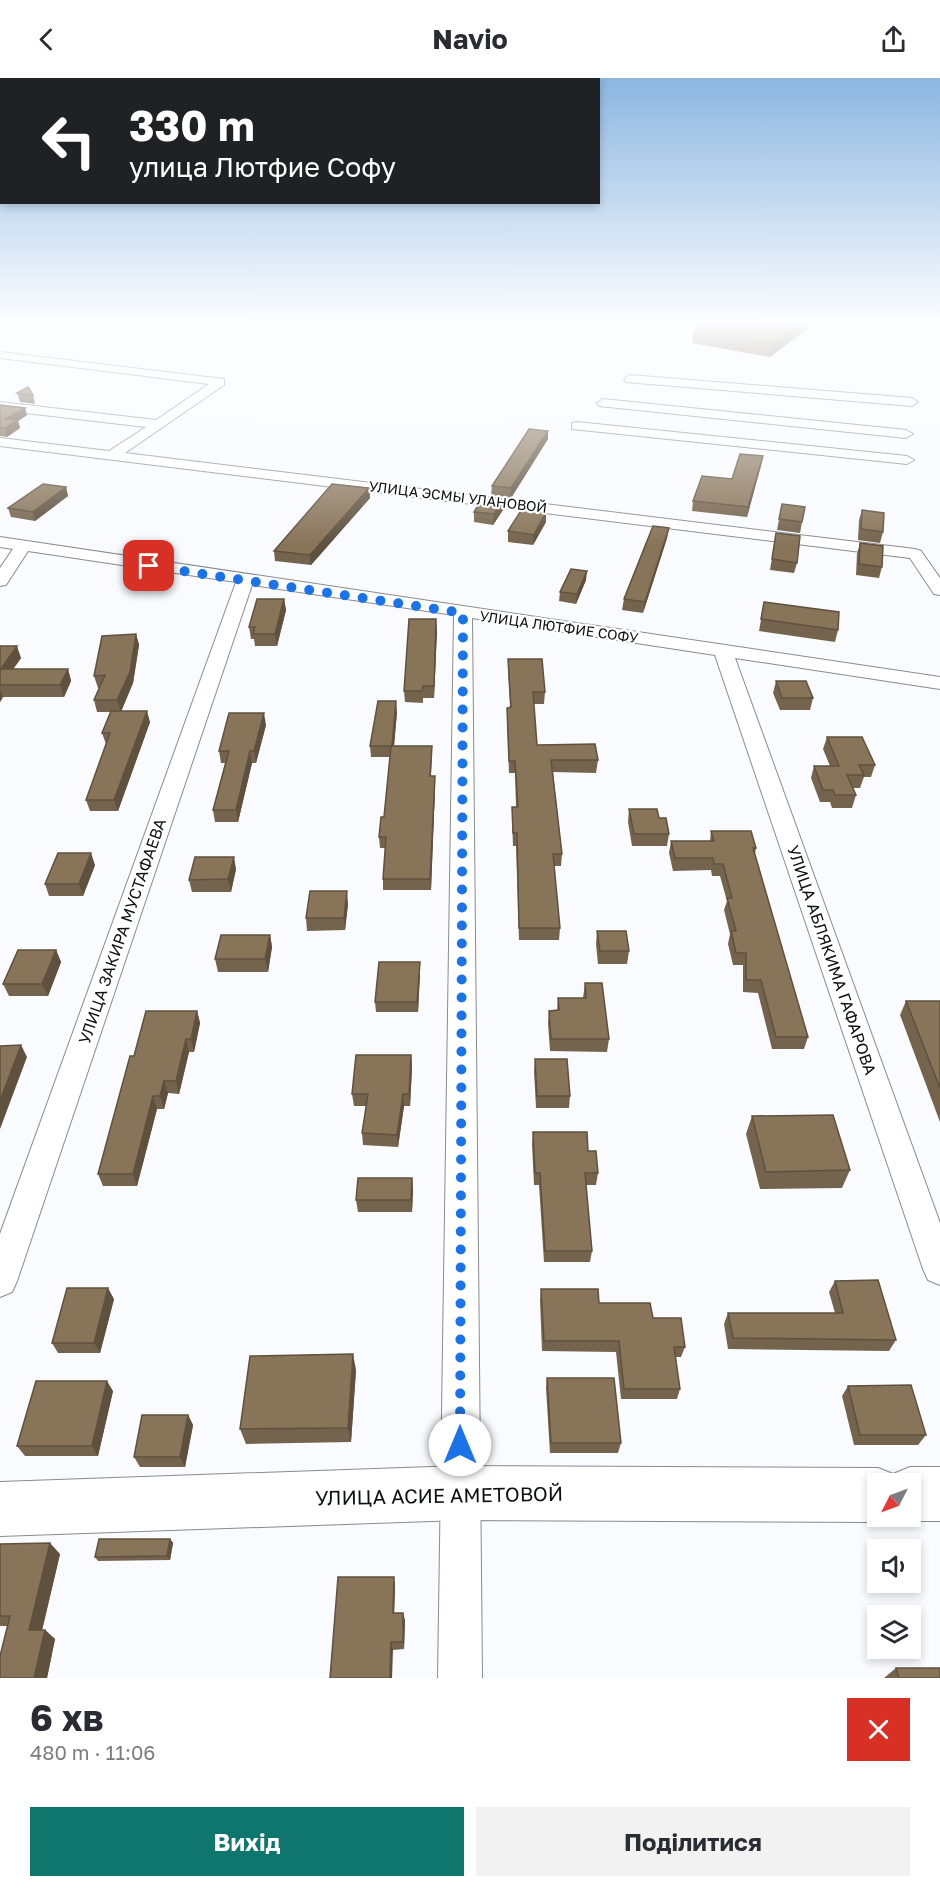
<!DOCTYPE html>
<html lang="uk">
<meta charset="utf-8">
<style>
:root{--surface:#fff;--page:#f2f2f3;--text:#2b2b33;--muted:#7c7c81;--accent:#0f766e}
body{margin:0;font-family:"Golos Text",sans-serif;background:var(--page);color:var(--text);height:100vh;display:flex;flex-direction:column;font-size:22px;white-space:nowrap}
*{box-sizing:border-box;margin:0}
p{font-size:20px;color:var(--muted)}
.icon{flex:none;width:33px;height:33px;fill:none;stroke:currentColor;stroke-width:2;stroke-linecap:round;stroke-linejoin:round}
.map{position:relative;height:1600px;overflow:hidden}
.panel{display:flex;flex-direction:column;background:var(--surface);flex:1}
.panel>*{flex:none}
.top-card{position:absolute;left:0px;top:0px;width:600px;height:126px;box-shadow:0 3px 9px #0003;background:#202124;color:#fff;overflow:hidden}
.needle{width:39px;rotate:228deg}
.fabs{position:absolute;left:867px;top:1395px;display:grid;gap:12px}
.fabs a{display:grid;place-items:center;width:54px;height:54px;border-radius:0px;background:var(--surface);box-shadow:0 3px 9px #0003;font-size:30px}
.pin{position:absolute;display:grid;place-items:center;width:51px;height:51px;color:#fff;margin:-26px;border-radius:12px;box-shadow:0 3px 9px #0006}
.me{position:absolute;width:66px;margin:-33px;rotate:0deg;stroke-linejoin:round;filter:drop-shadow(0 0 4px #0008)}
.turn{display:flex;align-items:center;gap:21px;height:126px;padding:0 30px;font-size:27px}
.turn .icon{width:78px;height:78px;stroke-width:2.5}
.turn b{display:block;font-size:42px;line-height:51px}
.round{display:grid;place-items:center;flex:none;width:63px;height:63px;border-radius:0px;background:var(--page)}
.summary{display:flex;align-items:center;justify-content:space-between;height:102px;padding:0 30px}
h1{font-size:36px;font-weight:700;line-height:45px}
.cta{display:flex;gap:12px;margin-top:auto;padding:12px 30px}
.cta a{flex:1;height:69px;border-radius:0px;background:var(--accent);color:#fff;font-size:24px;font-weight:700;line-height:69px;text-align:center}
.cta a+a{background:var(--page);color:var(--text)}
header{display:flex;justify-content:space-between;align-items:center;height:78px;padding:0 30px;background:var(--surface);font-size:27px;font-weight:700}
.map>svg:first-child{display:block}
</style>
<header><svg class="icon" aria-label="back" viewBox="0 0 24 24"><path d="M15 5l-7 7 7 7"/></svg>Navio<svg class="icon" aria-label="share" viewBox="0 0 24 24"><path d="M12 15V3M7 8l5-5 5 5M5 13v7h14v-7"/></svg></header>
<div class="map">
<svg width="940" height="1600" viewBox="0 0 940 1600">
<rect width="100%" height="100%" fill="#f9fbff"/>
<g fill="none" stroke-linecap="round" stroke-linejoin="round">
<defs>
<g id="street">
<polygon points="0,274 224,301 224,307 125,375 915,471 921,473 940,500 940,517 934,516 910,480 0,368 0,360 109,373 146,349 0,332 0,324 156,342 209,306 0,280"/>
<polygon points="630,297 912,320 918,324 912,328 626,304 624,301"/>
<polygon points="603,321 906,352 913,356 906,360 599,328 597,325"/>
<polygon points="577,344 907,378 914,382 907,386 572,351 572,345"/>
<polygon points="0,459 940,599 940,611 735,580 940,1145 940,1207 928,1202 923,1191 715,577 472,540 482,1600 438,1600 454,537 252,507 17,1203 12,1214 0,1219 0,1156 236,504 28,473 6,507 0,508 0,490 13,471 0,469"/>
</g>
<polygon id="secondary" points="460,1388 878,1390 893,1396 910,1389 940,1389 940,1443 910,1443 900,1438 910,1438 910,1406 878,1406 878,1438 891,1438 878,1444 460,1442 0,1458 0,1404"/>
</defs>
<!-- street casing -->
<use href="#street" stroke="#888b90" stroke-width="2"/>
<!-- secondary casing -->
<use href="#secondary" stroke="#888b90" stroke-width="2"/>
<!-- street -->
<use href="#street" fill="#fff" fill-rule="evenodd"/>
<!-- secondary -->
<use href="#secondary" fill="#fff" fill-rule="evenodd"/>
</g>
<!-- wall -->
<g fill="#75644d">
<polygon points="709,243 808,243 807,251 770,279 692,265 694,253"/>
<polygon points="17,315 33,317 35,326 20,324"/>
<polygon points="0,327 27,337 18,343 20,350 7,359 0,358"/>
<polygon points="548,353 548,361 511,420 491,417 492,408"/>
<polygon points="763,378 747,439 692,433 693,423 732,401"/>
<polygon points="66,409 68,418 35,443 11,439 8,430"/>
<polygon points="369,410 370,420 311,487 275,483 274,473"/>
<polygon points="503,422 503,432 493,447 474,444 474,434"/>
<polygon points="782,426 802,444 800,455 777,452"/>
<polygon points="862,432 883,454 880,465 858,462 859,442"/>
<polygon points="546,444 533,467 508,464 508,453"/>
<polygon points="669,450 667,460 643,535 622,532 624,521"/>
<polygon points="776,455 797,485 794,495 770,492"/>
<polygon points="860,465 882,489 879,500 856,497 857,476"/>
<polygon points="586,502 576,526 559,523 560,514"/>
<polygon points="284,521 286,532 277,568 255,568 254,561 251,561 249,549"/>
<polygon points="764,524 838,552 835,564 759,553"/>
<polygon points="437,552 434,620 423,620 423,625 405,624 404,613"/>
<polygon points="136,556 139,567 133,605 121,633 150,644 118,733 90,733 86,722 106,666 102,655 111,634 97,634 94,622 99,610 98,610 94,598"/>
<polygon points="0,568 21,580 13,591 68,591 71,603 64,619 3,619 0,624"/>
<polygon points="508,581 545,614 544,626 533,626 537,667 598,682 596,695 553,694 562,776 561,788 554,788 560,850 559,862 519,862 516,768 513,768 512,741 512,729 516,729 515,695 509,695 507,641 507,630 510,629 508,592"/>
<polygon points="776,603 813,620 810,632 780,632 773,615"/>
<polygon points="397,634 394,668 432,679 431,698 435,698 435,710 431,812 383,812 383,801 385,770 380,770 379,759 384,739 390,679 371,679 370,668"/>
<polygon points="266,647 256,685 252,685 238,744 215,744 213,732 225,685 221,685 219,673"/>
<polygon points="827,659 875,687 871,699 864,699 860,710 853,710 856,717 852,730 832,730 830,724 820,724 811,700 814,688 830,688 823,671"/>
<polygon points="629,731 669,756 667,768 632,768 628,744"/>
<polygon points="711,753 756,770 755,776 808,959 804,971 772,971 758,915 743,914 743,887 733,887 728,866 730,856 724,832 727,823 720,798 712,798 711,792 673,793 669,775 671,763 710,763"/>
<polygon points="95,787 83,818 49,818 45,806"/>
<polygon points="236,791 231,814 192,814 189,802"/>
<polygon points="348,826 345,852 307,853 306,840"/>
<polygon points="597,853 629,873 627,886 598,886 596,866"/>
<polygon points="270,857 272,869 268,894 218,894 215,881"/>
<polygon points="56,872 61,884 48,918 9,918 3,906"/>
<polygon points="420,895 418,934 376,934 375,924"/>
<polygon points="585,905 609,961 607,974 550,973 548,945 549,933 557,933 558,920 583,920"/>
<polygon points="906,923 940,923 940,1044 900,937"/>
<polygon points="197,933 200,945 194,974 189,974 179,1016 168,1015 164,1031 157,1031 137,1108 103,1108 98,1096 134,978"/>
<polygon points="411,977 412,990 410,1028 404,1028 398,1069 363,1067 362,1055 366,1028 354,1028 352,1016"/>
<polygon points="535,981 570,1018 569,1030 536,1030 534,993"/>
<polygon points="752,1038 850,1092 842,1110 760,1111 746,1056"/>
<polygon points="533,1054 588,1073 598,1095 596,1107 586,1107 592,1173 590,1184 544,1184 539,1107 534,1107 532,1066"/>
<polygon points="412,1100 413,1112 412,1134 358,1134 356,1122"/>
<polygon points="835,1203 896,1262 889,1273 728,1271 724,1246 728,1235 835,1235 829,1214"/>
<polygon points="541,1211 599,1225 653,1240 685,1269 681,1279 676,1279 680,1311 677,1321 621,1321 616,1274 542,1273 540,1222"/>
<polygon points="114,1221 100,1275 58,1275 52,1265"/>
<polygon points="356,1292 351,1364 246,1366 240,1351"/>
<polygon points="547,1300 621,1365 618,1375 550,1375 546,1310"/>
<polygon points="848,1308 926,1357 918,1367 854,1367 842,1318"/>
<polygon points="113,1313 98,1378 25,1378 17,1368"/>
<polygon points="188,1337 193,1347 185,1389 140,1389 134,1379"/>
<polygon points="170,1461 173,1465 170,1482 98,1483 95,1479"/>
<polygon points="0,1466 60,1476 42,1552 45,1552 55,1561 47,1600 0,1600 8,1548 0,1548"/>
<polygon points="395,1507 394,1535 405,1542 404,1571 393,1572 330,1600"/>
<polygon points="896,1590 940,1600 884,1600"/>
</g>
<!-- shaded-wall -->
<g fill="#5f513e">
<polygon points="803,243 808,243 807,251 770,279 772,266"/>
<polygon points="25,330 27,337 18,343 20,350 7,359 5,350 6,341"/>
<polygon points="548,353 548,361 511,420 511,410"/>
<polygon points="763,378 761,388 747,439 748,429"/>
<polygon points="66,409 68,418 35,443 33,434"/>
<polygon points="369,410 370,420 311,487 310,477"/>
<polygon points="503,422 503,432 493,447 494,436"/>
<polygon points="546,434 546,444 533,467 534,457"/>
<polygon points="669,450 667,460 643,535 645,524"/>
<polygon points="587,493 586,502 576,526 577,516"/>
<polygon points="284,521 286,532 277,568 275,556"/>
<polygon points="436,541 437,552 434,620 434,608"/>
<polygon points="136,556 139,567 133,605 121,634 117,622"/>
<polygon points="17,568 21,580 5,603 1,591"/>
<polygon points="68,591 71,603 64,619 60,607"/>
<polygon points="0,611 3,619 0,624"/>
<polygon points="396,623 397,634 393,679 392,668"/>
<polygon points="147,633 150,644 118,733 114,722"/>
<polygon points="264,635 266,647 256,685 254,673"/>
<polygon points="250,673 252,685 238,744 236,732"/>
<polygon points="435,698 435,710 431,812 430,801"/>
<polygon points="91,775 95,787 83,818 79,806"/>
<polygon points="234,779 236,791 231,814 228,801"/>
<polygon points="347,813 348,826 345,852 344,840"/>
<polygon points="270,857 272,869 268,894 265,881"/>
<polygon points="56,872 61,884 48,918 42,906"/>
<polygon points="420,884 420,895 418,934 417,924"/>
<polygon points="197,933 200,945 194,974 191,961"/>
<polygon points="186,961 189,974 179,1016 176,1003"/>
<polygon points="21,967 27,979 0,1051 0,1023"/>
<polygon points="411,977 412,990 410,1028 409,1016"/>
<polygon points="164,1003 168,1015 164,1031 160,1018"/>
<polygon points="403,1016 404,1028 398,1069 397,1057"/>
<polygon points="153,1018 157,1031 137,1108 133,1096"/>
<polygon points="412,1100 413,1112 412,1134 411,1122"/>
<polygon points="108,1210 114,1221 100,1275 94,1265"/>
<polygon points="353,1276 356,1292 351,1364 348,1350"/>
<polygon points="107,1303 113,1313 98,1378 92,1368"/>
<polygon points="188,1337 193,1347 185,1389 180,1379"/>
<polygon points="170,1461 173,1465 170,1482 167,1478"/>
<polygon points="50,1465 60,1476 40,1561 29,1552"/>
<polygon points="394,1499 395,1507 394,1543 393,1535"/>
<polygon points="403,1535 405,1542 404,1571 403,1564"/>
<polygon points="45,1552 55,1561 47,1600 34,1600"/>
<polygon points="391,1564 393,1572 392,1600 390,1600"/>
</g>
<!-- building -->
<g fill="#887459" stroke="#5f513e" stroke-width="1.5">
<polygon points="709,243 803,243 772,266 694,253"/>
<polygon points="28,309 33,317 17,315"/>
<polygon points="0,327 25,330 6,341 18,342 5,350 0,350"/>
<polygon points="529,351 548,353 511,410 492,408"/>
<polygon points="740,376 763,378 748,429 693,423 702,398 732,401"/>
<polygon points="43,406 66,409 33,434 8,430"/>
<polygon points="332,406 369,410 310,477 274,473"/>
<polygon points="483,419 503,422 494,436 474,434"/>
<polygon points="782,426 805,429 802,444 779,441"/>
<polygon points="522,431 546,434 534,457 508,453"/>
<polygon points="862,432 884,435 883,454 861,451"/>
<polygon points="653,448 669,450 645,524 624,521"/>
<polygon points="776,455 800,458 797,485 772,481"/>
<polygon points="860,465 883,468 882,489 859,486"/>
<polygon points="571,491 587,493 577,516 560,514"/>
<polygon points="257,521 284,521 275,556 253,556 255,549 249,549"/>
<polygon points="764,524 839,534 838,552 761,541"/>
<polygon points="409,541 436,541 434,608 423,608 422,613 404,613"/>
<polygon points="136,556 130,594 117,622 94,622 105,597 94,598 102,558"/>
<polygon points="0,568 17,568 1,591 68,591 60,607 0,607"/>
<polygon points="508,581 542,581 545,614 533,614 537,667 595,666 598,682 551,682 562,776 553,776 560,850 519,850 517,755 513,755 512,729 518,729 515,683 509,683 507,630 511,629"/>
<polygon points="776,603 806,603 813,620 782,620"/>
<polygon points="378,623 396,623 392,668 432,668 430,698 435,698 430,801 383,801 386,759 379,759 381,739 384,739 391,668 370,668"/>
<polygon points="111,633 147,633 114,722 86,722 110,655 102,655"/>
<polygon points="229,635 264,635 254,673 250,673 236,732 213,732 229,673 219,673"/>
<polygon points="827,659 862,659 875,687 859,687 864,697 847,697 856,717 835,717 833,712 823,712 814,688 839,688"/>
<polygon points="629,731 657,731 659,740 666,740 669,756 634,756"/>
<polygon points="711,753 751,753 756,770 753,770 808,959 776,959 761,902 746,902 746,875 736,875 731,853 736,853 727,820 732,820 723,786 714,786 713,780 675,780 671,763 714,763"/>
<polygon points="58,775 91,775 79,806 45,806"/>
<polygon points="195,779 234,779 228,801 189,802"/>
<polygon points="310,813 347,813 344,840 306,840"/>
<polygon points="597,853 626,853 629,873 600,873"/>
<polygon points="221,857 270,857 265,881 215,881"/>
<polygon points="18,872 56,872 42,906 3,906"/>
<polygon points="379,884 420,884 417,924 375,924"/>
<polygon points="585,905 602,905 609,961 551,961 549,933 559,932 558,920 586,920"/>
<polygon points="906,923 940,923 940,1010"/>
<polygon points="146,933 197,933 191,961 186,961 176,1003 164,1003 160,1018 153,1018 133,1096 98,1096 130,978 134,978"/>
<polygon points="21,967 0,1023 0,968"/>
<polygon points="356,977 411,977 409,1016 403,1016 397,1057 362,1055 368,1016 352,1016"/>
<polygon points="535,981 567,981 570,1018 537,1018"/>
<polygon points="833,1037 850,1092 766,1094 752,1038"/>
<polygon points="533,1054 587,1054 588,1073 596,1073 598,1095 585,1095 592,1173 545,1173 540,1095 535,1095"/>
<polygon points="358,1100 412,1100 411,1122 356,1122"/>
<polygon points="878,1202 896,1262 733,1260 728,1235 843,1235 835,1203"/>
<polygon points="67,1210 108,1210 94,1265 52,1265"/>
<polygon points="541,1211 598,1211 599,1225 650,1225 653,1240 681,1240 685,1269 674,1269 680,1311 624,1311 619,1263 544,1263"/>
<polygon points="353,1276 348,1350 240,1351 250,1278"/>
<polygon points="547,1300 614,1300 621,1365 551,1365"/>
<polygon points="36,1303 107,1303 92,1368 17,1368"/>
<polygon points="911,1307 926,1357 860,1357 848,1308"/>
<polygon points="142,1337 188,1337 180,1379 134,1379"/>
<polygon points="99,1461 170,1461 167,1478 95,1479"/>
<polygon points="50,1465 29,1552 45,1552 34,1600 0,1600 0,1578 10,1538 0,1538 0,1466"/>
<polygon points="338,1499 394,1499 393,1535 403,1535 403,1564 391,1564 390,1600 330,1600"/>
<polygon points="896,1590 940,1590 940,1600 899,1600"/>
</g>
<!-- sky -->
<linearGradient id="sky" x2="0" y2="1"><stop stop-color="#8cb6e0"/><stop offset="0.52" stop-color="#fcfdff"/><stop offset="1" stop-color="#fcfdff" stop-opacity="0"/></linearGradient>
<rect width="940" height="467" fill="url(#sky)"/>
<g fill="none" stroke-linecap="round" stroke-linejoin="round">
<!-- route -->
<polyline stroke="#1a73e8" stroke-width="10" stroke-dasharray="0 18" points="149,488 463,535 460,1367"/>
</g>
<g text-anchor="middle" stroke-width="4.5" stroke-linejoin="round" paint-order="stroke">
<!-- far-street labels -->
<g font-size="14" fill="#0f1012" stroke="#fff">
<text transform="translate(458 419) rotate(7)" y="5">УЛИЦА ЭСМЫ УЛАНОВОЙ</text>
<text transform="translate(559 549) rotate(8)" y="5">УЛИЦА ЛЮТФИЕ СОФУ</text>
</g>
<!-- street labels -->
<g font-size="16" fill="#0f1012" stroke="#fff">
<text transform="translate(122 853) rotate(-71)" y="6">УЛИЦА ЗАКИРА МУСТАФАЕВА</text>
<text transform="translate(832 882) rotate(71)" y="6">УЛИЦА АБЛЯКИМА ГАФАРОВА</text>
</g>
<!-- near-street labels -->
<g font-size="20" fill="#0f1012" stroke="#fff">
<text transform="translate(439 1418) rotate(-1)" y="7">УЛИЦА АСИЕ АМЕТОВОЙ</text>
</g>
</g>
</svg>
<div class="fabs">
<a><svg class="needle" viewBox="-14 -14 28 28"><path d="M0-13l5 13h-10z" fill="#e53935"/><path d="M0 13l5-13h-10z" fill="#7c7c81"/></svg></a>
<a><svg class="icon" aria-label="sound" viewBox="0 0 24 24"><path d="M4 9h4l5-4v14l-5-4H4zM17 9q2 3 0 6"/></svg></a>
<a><svg class="icon" aria-label="layers" viewBox="0 0 24 24"><path d="M12 4l9 5-9 5-9-5zM3 14l9 5 9-5"/></svg></a>
</div>
<div class="pin" style="left:149px;top:488px;background:#d93025"><svg class="icon" aria-label="arrive" viewBox="0 0 24 24"><path d="M6 21V4h12l-3 4 3 4H6"/></svg></div>
<svg class="me" style="left:460px;top:1367px" viewBox="-20 -20 40 40"><circle r="19" fill="#fff"/><path d="M0-13L10 11 0 6-10 11z" fill="#1a73e8"/></svg>
<div class="top-card">
<div class="turn"><svg class="icon" aria-label="left" viewBox="0 0 24 24"><path d="M17 20v-9H6M10 6l-5 5 5 5"/></svg><div><b>330 m</b>улица Лютфие Софу</div></div>
</div>
</div>
<section class="panel">
<div class="summary"><div><h1>6 хв</h1><p>480 m · 11:06</p></div><a class="round" style="background:#d93025;color:#fff"><svg class="icon" aria-label="close" viewBox="0 0 24 24"><path d="M6 6l12 12M18 6L6 18"/></svg></a></div>
<div class="cta"><a>Вихід</a><a>Поділитися</a></div>
</section>
